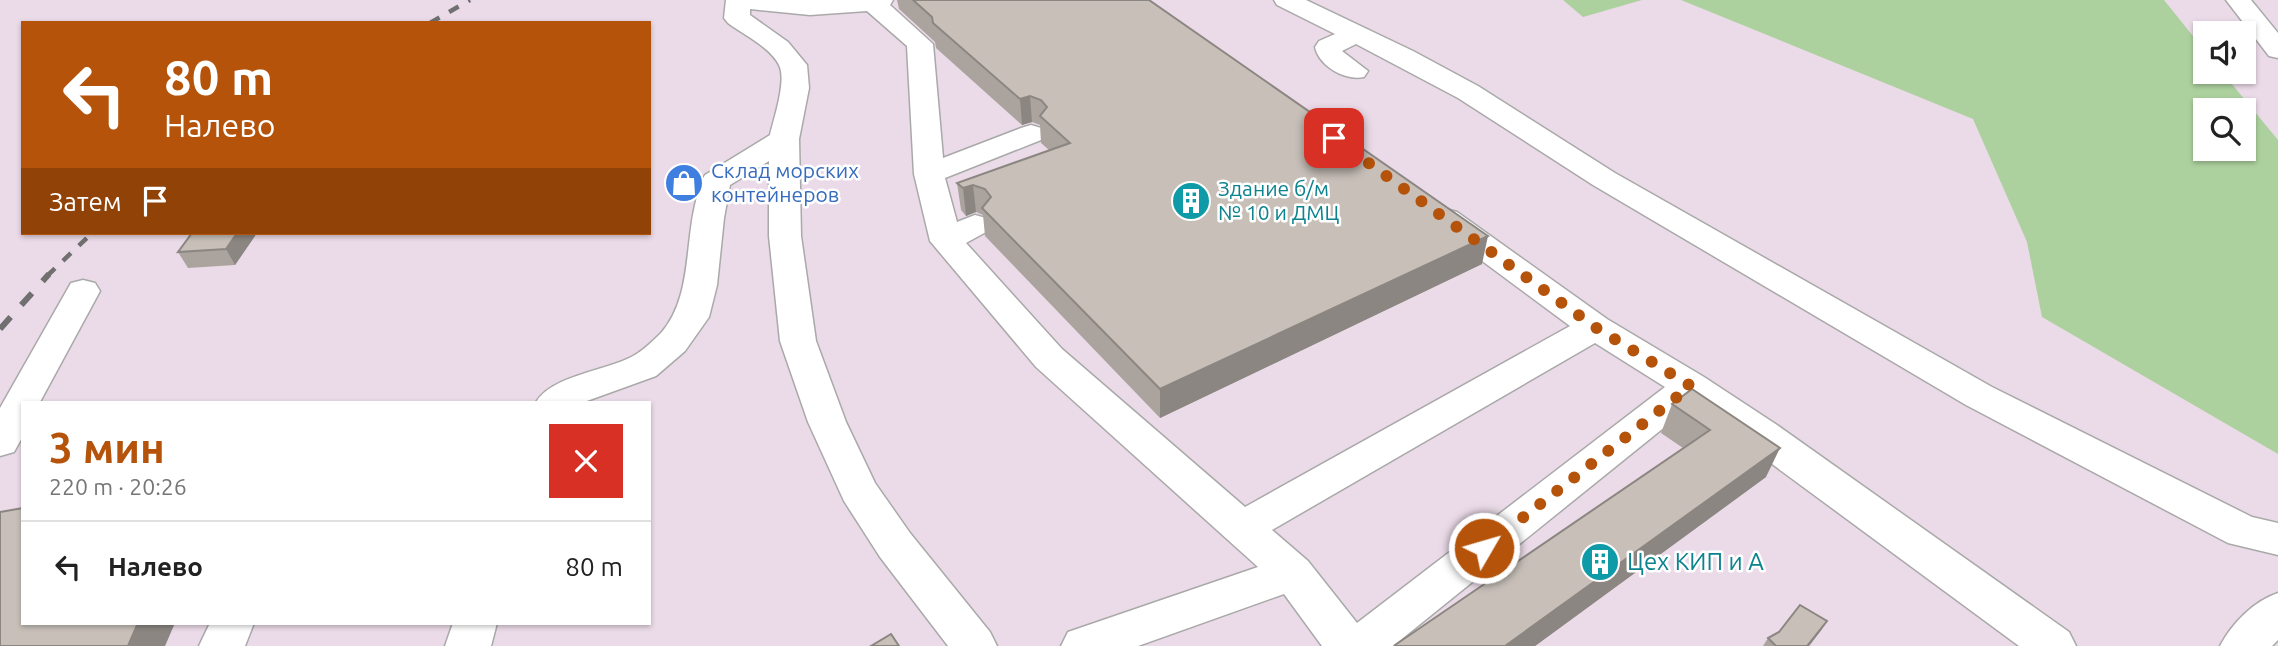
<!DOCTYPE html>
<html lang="ru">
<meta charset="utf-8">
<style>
:root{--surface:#fff;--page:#f6f6f6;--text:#222;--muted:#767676;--line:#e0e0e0;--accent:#b45309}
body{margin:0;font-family:Ubuntu,sans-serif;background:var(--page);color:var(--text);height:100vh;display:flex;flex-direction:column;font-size:26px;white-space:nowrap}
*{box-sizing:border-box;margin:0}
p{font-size:23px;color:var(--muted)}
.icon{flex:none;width:38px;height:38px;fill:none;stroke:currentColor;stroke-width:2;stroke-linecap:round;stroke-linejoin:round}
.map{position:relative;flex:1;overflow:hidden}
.side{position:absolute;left:21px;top:401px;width:630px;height:224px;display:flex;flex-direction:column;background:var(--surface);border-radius:0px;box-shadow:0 2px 5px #0004}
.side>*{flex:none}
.hud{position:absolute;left:21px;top:21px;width:630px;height:214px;border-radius:0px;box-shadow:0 2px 5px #0004;background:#b45309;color:#fff;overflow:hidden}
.buttons{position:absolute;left:2193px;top:21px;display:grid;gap:14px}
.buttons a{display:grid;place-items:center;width:63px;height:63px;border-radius:0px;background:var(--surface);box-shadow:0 2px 5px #0004;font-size:35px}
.pin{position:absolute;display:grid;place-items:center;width:60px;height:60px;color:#fff;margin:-30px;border-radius:14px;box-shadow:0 4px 10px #0006}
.me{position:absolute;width:77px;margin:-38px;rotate:52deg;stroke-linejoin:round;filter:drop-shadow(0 0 5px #0008)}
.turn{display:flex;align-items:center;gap:24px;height:147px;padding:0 28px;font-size:32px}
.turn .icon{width:91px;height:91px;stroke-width:2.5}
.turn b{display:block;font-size:49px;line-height:60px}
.then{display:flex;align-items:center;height:66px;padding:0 28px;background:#0003;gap:14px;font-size:26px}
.round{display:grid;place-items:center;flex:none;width:74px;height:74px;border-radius:0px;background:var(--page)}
.summary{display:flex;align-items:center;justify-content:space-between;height:119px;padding:0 28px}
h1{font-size:42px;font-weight:700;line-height:52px;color:var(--accent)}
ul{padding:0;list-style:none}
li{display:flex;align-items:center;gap:21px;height:91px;padding:0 28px;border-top:2px solid var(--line)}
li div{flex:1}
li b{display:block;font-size:26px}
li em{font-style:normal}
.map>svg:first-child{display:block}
</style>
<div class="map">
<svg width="2278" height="646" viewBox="0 0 2278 646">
<rect width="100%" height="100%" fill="#f2efe9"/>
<!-- industrial -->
<path fill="#ebdbe8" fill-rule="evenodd" d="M0 0H2278V646H0ZM23 23H649V233H23ZM2205 33H2244V72H2205ZM2205 110H2244V149H2205ZM23 402H649V623H23Z"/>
<!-- forest -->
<g fill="#add19e" fill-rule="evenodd">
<polygon points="1563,0 1642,0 1583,17"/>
<path d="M1681 0H2164L2205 51V72H2222L2278 140V454L2042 317 2027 242 1973 119ZM2205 110H2244V149H2205Z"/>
</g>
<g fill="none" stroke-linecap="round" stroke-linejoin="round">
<defs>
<g id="minor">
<path d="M726 0H893L890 5 933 44 943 158 1021 128 1031 125 1041 128 1046 134 1041 140 945 178 957 222 975 215 986 218 991 225 986 232 966 243 1062 349 1245 507 1570 326 1435 226 1430 219 1435 212 1446 209 1457 212 1607 319 1704 377 1777 425 2069 632 2076 646H2019L1692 405 1393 646H1322L1284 594 1138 646H1061L1068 632 1258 567 1036 367 930 241 914 174 907 46 867 11 810 15 750 9V15L788 42 807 65 809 88 799 139 801 236 816 341 846 422 875 483 910 533 990 632 997 646H948L880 557 844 501 808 422 780 341 769 236V161L730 185 724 218 717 285 709 317 685 351 656 376 584 402H536C551 377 601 371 627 359 638 355 652 342 661 333 691 299 685 247 695 205 698 194 699 184 705 175L770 135C774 118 787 80 779 65 770 47 744 35 728 23L724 18ZM1595 343 1665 387 1357 623 1308 561 1272 530Z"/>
<path d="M1274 0H1306L1413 51 1478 86 1615 173 1992 387 2252 517 2278 523V555L2228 543 1966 405 1593 185 1458 98 1356 44 1342 51 1368 71 1364 77C1345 81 1319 66 1315 47L1319 41 1335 34 1277 5Z"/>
<polygon points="2226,0 2251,0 2278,33 2278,58 2269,56"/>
<polygon points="83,280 95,283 100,291 40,402 23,402 23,436 14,452 0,456 0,408 71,283"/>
<path d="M2278 593V640L2272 646H2220C2232 623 2254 601 2278 593Z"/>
<polygon points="210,623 254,623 245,646 199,646"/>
<polygon points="453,623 497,623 491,646 445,646"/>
</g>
</defs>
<!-- minor casing -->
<use href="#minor" stroke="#a9a9a9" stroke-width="3"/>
<!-- minor -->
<use href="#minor" fill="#fff" fill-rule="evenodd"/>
<!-- rail-far1 -->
<g stroke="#707070" stroke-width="4.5" stroke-dasharray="11 11" stroke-linecap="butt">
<polyline points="430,23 470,0"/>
<polyline points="47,276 92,233"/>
</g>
<!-- rail -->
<polyline stroke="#707070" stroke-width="6" stroke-dasharray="16 16" stroke-linecap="butt" points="0,329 49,274"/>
</g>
<!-- wall -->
<g fill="#aba49e">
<polygon points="897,0 1149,0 1482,264 1160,418 985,236 983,215 976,212 966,216 961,210 957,183 1049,150 1041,143 1040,125 1032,122 1022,125 936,48 935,42 899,9"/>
<polygon points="192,233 257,233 235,265 188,268 178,252"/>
<polygon points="1692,389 1766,477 1535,646 1395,646 1395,645 1683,448 1661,433 1672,404"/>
<polygon points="1822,629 1809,646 1763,646 1768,638"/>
</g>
<!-- shaded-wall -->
<g fill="#8b8681">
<polygon points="1030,96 1032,122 1022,125 1020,99"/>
<polygon points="973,185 976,212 966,216 963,188"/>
<polygon points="237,233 257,233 235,265 226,249"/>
<polygon points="1488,236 1482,264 1160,418 1160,389"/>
<polygon points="1780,448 1766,477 1535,646 1505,646"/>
<polygon points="1827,621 1822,629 1809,646 1807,646"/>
<polygon points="138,623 175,623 165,646 128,646"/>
</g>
<!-- building -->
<g fill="#c7bfb8" stroke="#8b8681" stroke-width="2">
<polygon points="913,0 1149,0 1488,236 1160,389 982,208 991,197 985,189 973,185 963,188 957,183 1070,143 1040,116 1047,107 1041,100 1030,96 1020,99 933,23 932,17"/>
<polygon points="192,233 237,233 226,249 178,252"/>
<polygon points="1692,389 1780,448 1505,646 1397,646 1395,645 1710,430 1672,404"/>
<polygon points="23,508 23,623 138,623 128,646 0,646 0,512"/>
<polygon points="1800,605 1827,621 1807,646 1776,646 1768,638 1779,632"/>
<polygon points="891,634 899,646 871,646"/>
</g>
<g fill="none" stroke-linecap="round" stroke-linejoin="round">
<!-- route -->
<polyline stroke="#b45309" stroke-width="12" stroke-dasharray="0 21.6" points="1334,138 1595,327 1691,386 1484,548"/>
</g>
<!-- icons -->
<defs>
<symbol id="shop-disc" viewBox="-11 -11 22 22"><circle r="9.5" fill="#3f7fe0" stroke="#fff"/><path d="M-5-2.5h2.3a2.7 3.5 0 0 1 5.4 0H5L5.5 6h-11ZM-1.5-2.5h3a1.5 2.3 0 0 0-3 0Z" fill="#fff"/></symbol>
<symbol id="building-disc" viewBox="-11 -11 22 22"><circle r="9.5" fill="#0f9aa8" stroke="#fff"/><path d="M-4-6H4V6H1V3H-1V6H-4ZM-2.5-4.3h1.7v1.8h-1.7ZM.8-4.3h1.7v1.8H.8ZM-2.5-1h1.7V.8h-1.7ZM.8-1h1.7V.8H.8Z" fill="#fff"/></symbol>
</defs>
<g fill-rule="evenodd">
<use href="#shop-disc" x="662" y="161" width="44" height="44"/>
<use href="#building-disc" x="1169" y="179" width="44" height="44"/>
<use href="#building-disc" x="1578" y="540" width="44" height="44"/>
</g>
<g text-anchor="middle" stroke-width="5" stroke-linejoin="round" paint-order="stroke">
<!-- shop labels -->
<g font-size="21" fill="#366cbe" stroke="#fff" text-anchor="start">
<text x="711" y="178">Склад морских<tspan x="711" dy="24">контейнеров</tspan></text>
</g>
<!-- culture labels -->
<g font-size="21" fill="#0d838f" stroke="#fff" text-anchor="start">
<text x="1218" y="196">Здание б/м<tspan x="1218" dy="24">№ 10 и ДМЦ</tspan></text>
</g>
<!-- near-culture labels -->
<g font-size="24" fill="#0d838f" stroke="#fff" text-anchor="start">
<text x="1627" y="570">Цех КИП и А</text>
</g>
</g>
</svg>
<div class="buttons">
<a><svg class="icon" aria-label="sound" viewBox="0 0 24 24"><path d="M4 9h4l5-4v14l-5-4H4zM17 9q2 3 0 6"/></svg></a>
<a><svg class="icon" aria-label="search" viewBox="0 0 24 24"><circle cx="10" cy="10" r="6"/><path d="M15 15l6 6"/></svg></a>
</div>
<div class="pin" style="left:1334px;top:138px;background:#d93025"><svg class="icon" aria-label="arrive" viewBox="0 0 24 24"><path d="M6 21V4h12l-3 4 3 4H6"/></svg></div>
<svg class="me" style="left:1484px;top:548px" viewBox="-20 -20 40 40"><circle r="17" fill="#b45309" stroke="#fff" stroke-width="3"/><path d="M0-11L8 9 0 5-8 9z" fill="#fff"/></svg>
<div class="hud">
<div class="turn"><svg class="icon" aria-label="left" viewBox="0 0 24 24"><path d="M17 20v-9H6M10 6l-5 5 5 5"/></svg><div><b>80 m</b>Налево</div></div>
<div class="then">Затем<svg class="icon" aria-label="arrive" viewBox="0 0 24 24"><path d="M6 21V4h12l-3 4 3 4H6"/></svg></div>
</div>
<section class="side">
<div class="summary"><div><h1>3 мин</h1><p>220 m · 20:26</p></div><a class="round" style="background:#d93025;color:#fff"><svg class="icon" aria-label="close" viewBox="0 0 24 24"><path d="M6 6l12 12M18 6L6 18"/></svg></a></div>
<ul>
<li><svg class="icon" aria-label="left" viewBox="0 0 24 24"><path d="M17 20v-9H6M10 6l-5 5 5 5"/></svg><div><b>Налево</b></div><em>80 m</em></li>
</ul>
</section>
</div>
